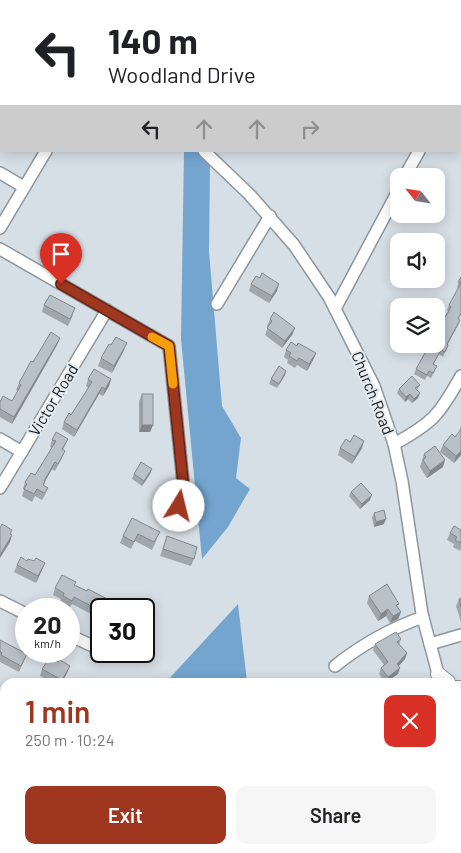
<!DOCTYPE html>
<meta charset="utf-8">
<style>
:root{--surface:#fff;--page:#f6f6f6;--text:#202124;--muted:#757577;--accent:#9f361f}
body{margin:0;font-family:Barlow,sans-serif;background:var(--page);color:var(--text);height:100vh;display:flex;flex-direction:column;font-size:19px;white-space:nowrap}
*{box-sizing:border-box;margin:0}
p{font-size:16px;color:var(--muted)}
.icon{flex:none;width:28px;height:28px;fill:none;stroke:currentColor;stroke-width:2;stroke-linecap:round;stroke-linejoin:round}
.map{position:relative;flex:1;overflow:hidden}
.side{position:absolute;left:0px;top:678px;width:461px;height:176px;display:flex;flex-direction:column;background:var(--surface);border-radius:15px 15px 0 0;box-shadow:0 2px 12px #0003}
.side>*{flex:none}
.guide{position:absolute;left:0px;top:0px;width:461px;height:152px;box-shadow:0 2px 12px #0003;background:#fff;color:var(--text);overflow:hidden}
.needle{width:32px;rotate:300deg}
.buttons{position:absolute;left:390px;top:168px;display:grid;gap:10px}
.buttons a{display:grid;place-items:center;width:55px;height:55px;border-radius:10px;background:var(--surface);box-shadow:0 2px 12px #0003;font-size:25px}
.speed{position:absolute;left:15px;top:598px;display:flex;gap:10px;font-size:25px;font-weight:700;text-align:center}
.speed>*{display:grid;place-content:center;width:65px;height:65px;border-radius:50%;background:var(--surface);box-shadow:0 2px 12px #0003;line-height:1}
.speed small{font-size:12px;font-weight:400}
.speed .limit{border:2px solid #111;border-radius:8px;background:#fff;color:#111}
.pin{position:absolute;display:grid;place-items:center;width:42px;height:42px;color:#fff;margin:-51px -21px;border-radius:50% 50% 50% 0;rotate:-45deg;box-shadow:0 0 5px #0007}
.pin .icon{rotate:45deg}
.me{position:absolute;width:55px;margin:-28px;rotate:9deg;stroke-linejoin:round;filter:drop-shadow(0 0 4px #0008)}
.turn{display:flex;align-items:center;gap:18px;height:105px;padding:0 25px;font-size:22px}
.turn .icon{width:65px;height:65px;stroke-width:2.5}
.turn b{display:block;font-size:35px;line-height:42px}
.lanes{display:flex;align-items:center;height:48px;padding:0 25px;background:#0003;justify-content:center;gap:25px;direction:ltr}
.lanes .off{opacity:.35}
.round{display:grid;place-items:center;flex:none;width:52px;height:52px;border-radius:10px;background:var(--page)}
.overview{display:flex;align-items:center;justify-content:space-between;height:85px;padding:0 25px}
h1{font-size:30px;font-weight:600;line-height:38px;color:var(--accent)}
.action{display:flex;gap:10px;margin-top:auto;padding:10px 25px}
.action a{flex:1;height:58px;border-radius:10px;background:var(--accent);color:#fff;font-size:20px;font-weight:600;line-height:58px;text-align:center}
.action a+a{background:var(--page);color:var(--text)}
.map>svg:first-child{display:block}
</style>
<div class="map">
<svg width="461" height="853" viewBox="0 0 461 853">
<rect width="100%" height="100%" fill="#d7dfe6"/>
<!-- green -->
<polygon fill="#aacce9" points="60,849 158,849 159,853 57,853"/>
<!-- forest -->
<g fill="#73a5ce">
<polygon points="184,151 196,151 210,163 209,251 222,406 241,438 236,478 250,489 228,527 202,559 181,339"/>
<polygon points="238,604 247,682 166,682"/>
<polygon points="200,849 265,849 266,853 197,853"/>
</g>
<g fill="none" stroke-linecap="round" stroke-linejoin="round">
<defs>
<g id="minor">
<polyline points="12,0 14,1"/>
<polyline points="127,0 128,1"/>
<polyline points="460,74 461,72"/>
<polyline points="204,151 249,194 294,245 329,297 374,386 394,444 402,481 422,614 440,681"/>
<polyline points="0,173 24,187"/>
<polyline points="405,176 419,151"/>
<polyline points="0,228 46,151"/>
<polyline points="0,249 169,346 184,491 179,506"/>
<polyline points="217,304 270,216"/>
<polyline points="335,309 399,189"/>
<polyline points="0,439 22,452"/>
<path d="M394 444C433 423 440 414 461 376"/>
<polyline points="0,488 107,310"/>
<polyline points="0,601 26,614"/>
<polyline points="69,635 97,648"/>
<polyline points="430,644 461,635"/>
<path d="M335 666C361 645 392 628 423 617"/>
<polyline points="456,716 461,726"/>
</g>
<g id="major">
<polyline points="438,674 448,682"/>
<polyline points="456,688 461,688"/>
<polyline points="456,736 461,727"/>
<polyline points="456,758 461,757"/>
<polyline points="392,853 395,849"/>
</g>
</defs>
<!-- minor casing -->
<use href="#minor" stroke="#8e969c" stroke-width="14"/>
<!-- major casing -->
<use href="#major" stroke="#8e969c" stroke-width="16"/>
<!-- minor -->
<use href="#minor" stroke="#fff" stroke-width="11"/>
<!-- major -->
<use href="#major" stroke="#fff" stroke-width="14"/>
</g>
<!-- wall -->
<g fill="#9fa6ac">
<polygon points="461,277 461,315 458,320 460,320 458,325 447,344 448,345 443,357 439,354 433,365 435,371 431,378 427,376 425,380 414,374 416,369 448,311 447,310 449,305 458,288 457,287"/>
<polygon points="251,284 277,291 269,303 249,291"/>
<polygon points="44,305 73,315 68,326 42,312"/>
<polygon points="270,319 295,328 292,335 282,348 265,335 268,327 267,326"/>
<polygon points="60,338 57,345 12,424 0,417 0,402 12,401 18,391 16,390 19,383 33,362"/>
<polygon points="297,346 316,353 313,360 307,371 297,365 295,368 287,363 288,360 284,357 286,350"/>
<polygon points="124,350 112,373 98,366 101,358"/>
<polygon points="285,375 277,388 269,384 271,379"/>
<polygon points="88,379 111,379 109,386 103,396 99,394 74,437 62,429 64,422 71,415 88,388 86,386"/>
<polygon points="420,385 417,390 418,398 412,403 408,399 405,402 397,393 399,389"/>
<polygon points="142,394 153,425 150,432 139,432 139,401"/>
<polygon points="461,425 461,455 454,463 440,452 443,445 455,437 461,430 460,429"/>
<polygon points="68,439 63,450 65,451 62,458 55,471 52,469 45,481 44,486 48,488 45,495 42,500 35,496 32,502 22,496 24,490 23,489 25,482 35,475 52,448 50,447 52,440"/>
<polygon points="340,448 362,448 352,464 338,455"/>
<polygon points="424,454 443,467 427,478 420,467"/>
<polygon points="152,469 150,474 142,486 132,479 134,474"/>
<polygon points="351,492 370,500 360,509 349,496"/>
<polygon points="374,513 384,524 374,527 372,518"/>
<polygon points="132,518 157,539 152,550 135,541 131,549 120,543 123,536"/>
<polygon points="461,530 461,548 460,551 453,547 454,544 447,540 450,533"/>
<polygon points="167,536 194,559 191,566 160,556"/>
<polygon points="34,561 45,563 42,570 36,583 14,572 17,565"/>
<polygon points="75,585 87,591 113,602 110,609 101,609 101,619 72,604 69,608 60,603 61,599 53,595 55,588"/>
<polygon points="369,596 398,607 401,612 398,619 390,623 386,616 378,621 367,603"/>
<polygon points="461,598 461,622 456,606 459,599"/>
<polygon points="401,639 399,645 407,653 405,659 398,666 398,674 385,682 379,674 381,668 384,665 373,650 375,644"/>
<polygon points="0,640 24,661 19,672 0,662"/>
<polygon points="58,662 70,666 67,673 62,682 51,682 40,676 42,669"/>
<polygon points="5,725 5,745 0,742 0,733"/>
<polygon points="461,830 461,843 456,840"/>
<polygon points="432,849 445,849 443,853 430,853"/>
</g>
<!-- shaded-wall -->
<g fill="#82878c">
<polygon points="279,284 277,291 269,303 272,296"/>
<polygon points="460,320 458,325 445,349 447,344"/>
<polygon points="295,328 292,335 282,348 285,341"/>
<polygon points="60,338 57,345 12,424 14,417"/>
<polygon points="127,343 124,350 112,373 114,366"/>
<polygon points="316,353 313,360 307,371 309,364"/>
<polygon points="286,371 285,375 277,388 279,384"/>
<polygon points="111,379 109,386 103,396 105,389"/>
<polygon points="102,387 99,394 74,437 77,430"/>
<polygon points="420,393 418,398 412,403 414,399"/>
<polygon points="410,394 408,399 405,402 406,397"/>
<polygon points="142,425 153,425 150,432 139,432"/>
<polygon points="364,441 362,448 352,464 355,457"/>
<polygon points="461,451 461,455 454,463 456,456"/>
<polygon points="445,460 443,467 427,478 430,471"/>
<polygon points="55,462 52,469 41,488 44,481"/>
<polygon points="152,469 150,474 142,486 144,481"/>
<polygon points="372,495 370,500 360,509 362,504"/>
<polygon points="386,519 384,524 374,527 376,522"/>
<polygon points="12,535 10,542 0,558 0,555"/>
<polygon points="45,563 42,570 36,583 38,576"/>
<polygon points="388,609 386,616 378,621 381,614"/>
<polygon points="401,612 398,619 390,623 393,616"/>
<polygon points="407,653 405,659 395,670 397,664"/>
<polygon points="70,666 67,673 62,682 61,682"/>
<polygon points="400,668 398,674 386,682 388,677"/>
</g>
<!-- building -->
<g fill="#b9c1c8" stroke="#82878c">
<polygon points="448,0 461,0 460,2 447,1"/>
<polygon points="262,273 279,284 272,296 251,284 256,276 260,278"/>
<polygon points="461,277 461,313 458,319 460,320 447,344 448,345 445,352 441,350 433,364 437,366 433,373 429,371 427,375 416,369 430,344 436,344 436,333 451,307 449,305 461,283 458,282"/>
<polygon points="50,295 75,308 70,319 44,305"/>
<polygon points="274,312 295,328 285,341 267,328 272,321 270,319"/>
<polygon points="51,332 60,338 14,417 0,409 0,402 3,396 12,401 21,385 19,383 31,361 33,362"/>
<polygon points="116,337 127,343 114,366 101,358 109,344 111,345"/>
<polygon points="291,342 297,346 298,343 316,353 309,364 299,358 297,361 289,356 291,353 286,350"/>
<polygon points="279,366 286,371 279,384 271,379"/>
<polygon points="94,369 111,379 105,389 102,387 77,430 64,422 69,413 71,415 92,382 88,379"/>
<polygon points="412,376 420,385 415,388 420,393 414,399 410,394 406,397 399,389"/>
<rect x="142" y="394" width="11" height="31"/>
<polygon points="461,429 461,451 456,456 443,445 452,434 455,437"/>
<polygon points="56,432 68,439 62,449 65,451 58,464 55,462 44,481 45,481 43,485 48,488 44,493 37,489 34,494 24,489 27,484 25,482 31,473 35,475 56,441 52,440"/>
<polygon points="354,435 364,441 355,457 340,448 346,439 350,442"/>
<polygon points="435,446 445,460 430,471 423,460 426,457 424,454"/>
<polygon points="141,462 152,469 144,481 134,474"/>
<polygon points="361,483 372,495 362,504 351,492"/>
<polygon points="384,510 386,519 376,522 374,513"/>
<polygon points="132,518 160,532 154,542 138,534 134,542 123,536"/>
<polygon points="2,524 12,530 10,534 12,535 0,555 0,528"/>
<polygon points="454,526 461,530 461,543 455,540 457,537 450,533"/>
<polygon points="167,536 197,547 194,559 163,549"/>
<polygon points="21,557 27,561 28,559 34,561 36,558 45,563 38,576 17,565"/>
<polygon points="62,575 76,582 74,585 87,591 88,589 113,602 109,609 101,609 101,611 74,597 72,601 63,596 64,593 55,588"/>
<polygon points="387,584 399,604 396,605 401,612 393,616 388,609 381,614 369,596"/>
<polygon points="461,598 461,607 459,599"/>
<polygon points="396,632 401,639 397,642 407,653 397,664 400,668 388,677 381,668 388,662 375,644"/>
<polygon points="0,640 27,654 21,666 1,655 2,653 0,651"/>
<polygon points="50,657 58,662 60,660 70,666 62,680 42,669"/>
<polygon points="5,725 5,737 0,734"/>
<polygon points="0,748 4,750 0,757"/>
<polygon points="461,830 461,837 458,835"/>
<polygon points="432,849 445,849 442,853 439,853"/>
</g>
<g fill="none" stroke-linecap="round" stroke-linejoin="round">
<defs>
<polyline id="route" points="61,284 169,346 184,491 179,506"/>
</defs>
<!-- route casing -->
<use href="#route" stroke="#672314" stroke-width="12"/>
<!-- route -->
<use href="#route" stroke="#9f361f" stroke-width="9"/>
<!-- slow -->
<polyline stroke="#f59e0b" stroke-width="9" points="152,337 169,346 173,384"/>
</g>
<g text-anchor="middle" stroke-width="4" stroke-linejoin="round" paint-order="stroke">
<!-- street labels -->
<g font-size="16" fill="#15181a" stroke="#e4ecf3">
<text transform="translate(373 393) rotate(68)" y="6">Church Road</text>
<text transform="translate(53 400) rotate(-59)" y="6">Victor Road</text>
</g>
</g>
</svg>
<div class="buttons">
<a><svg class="needle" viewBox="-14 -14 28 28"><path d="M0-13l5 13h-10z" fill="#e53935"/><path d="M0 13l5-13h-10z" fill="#757577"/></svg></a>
<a><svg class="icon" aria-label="sound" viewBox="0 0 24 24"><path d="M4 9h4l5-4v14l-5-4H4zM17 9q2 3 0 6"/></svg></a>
<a><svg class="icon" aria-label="layers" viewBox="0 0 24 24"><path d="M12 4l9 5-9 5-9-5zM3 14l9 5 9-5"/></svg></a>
</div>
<div class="speed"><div>20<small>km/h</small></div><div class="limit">30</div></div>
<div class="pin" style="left:61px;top:284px;background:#d93025"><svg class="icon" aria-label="arrive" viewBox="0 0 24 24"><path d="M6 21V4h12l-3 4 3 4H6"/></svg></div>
<svg class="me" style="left:179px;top:506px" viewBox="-20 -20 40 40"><circle r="19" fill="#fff"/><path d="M0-13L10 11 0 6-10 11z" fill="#9f361f"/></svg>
<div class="guide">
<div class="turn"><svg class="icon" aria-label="left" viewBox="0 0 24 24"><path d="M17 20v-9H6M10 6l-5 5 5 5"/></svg><div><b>140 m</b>Woodland Drive</div></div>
<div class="lanes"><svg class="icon" aria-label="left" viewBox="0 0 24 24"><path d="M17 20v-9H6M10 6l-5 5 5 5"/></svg><svg class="icon off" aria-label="ahead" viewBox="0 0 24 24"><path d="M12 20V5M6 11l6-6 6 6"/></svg><svg class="icon off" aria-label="ahead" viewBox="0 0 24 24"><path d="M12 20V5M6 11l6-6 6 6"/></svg><svg class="icon off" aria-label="right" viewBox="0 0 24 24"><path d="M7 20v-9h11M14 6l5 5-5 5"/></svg></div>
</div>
<section class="side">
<div class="overview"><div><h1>1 min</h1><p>250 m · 10:24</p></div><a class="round" style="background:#d93025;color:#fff"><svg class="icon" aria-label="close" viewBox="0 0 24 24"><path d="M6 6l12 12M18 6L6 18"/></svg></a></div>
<div class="action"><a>Exit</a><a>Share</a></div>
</section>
</div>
